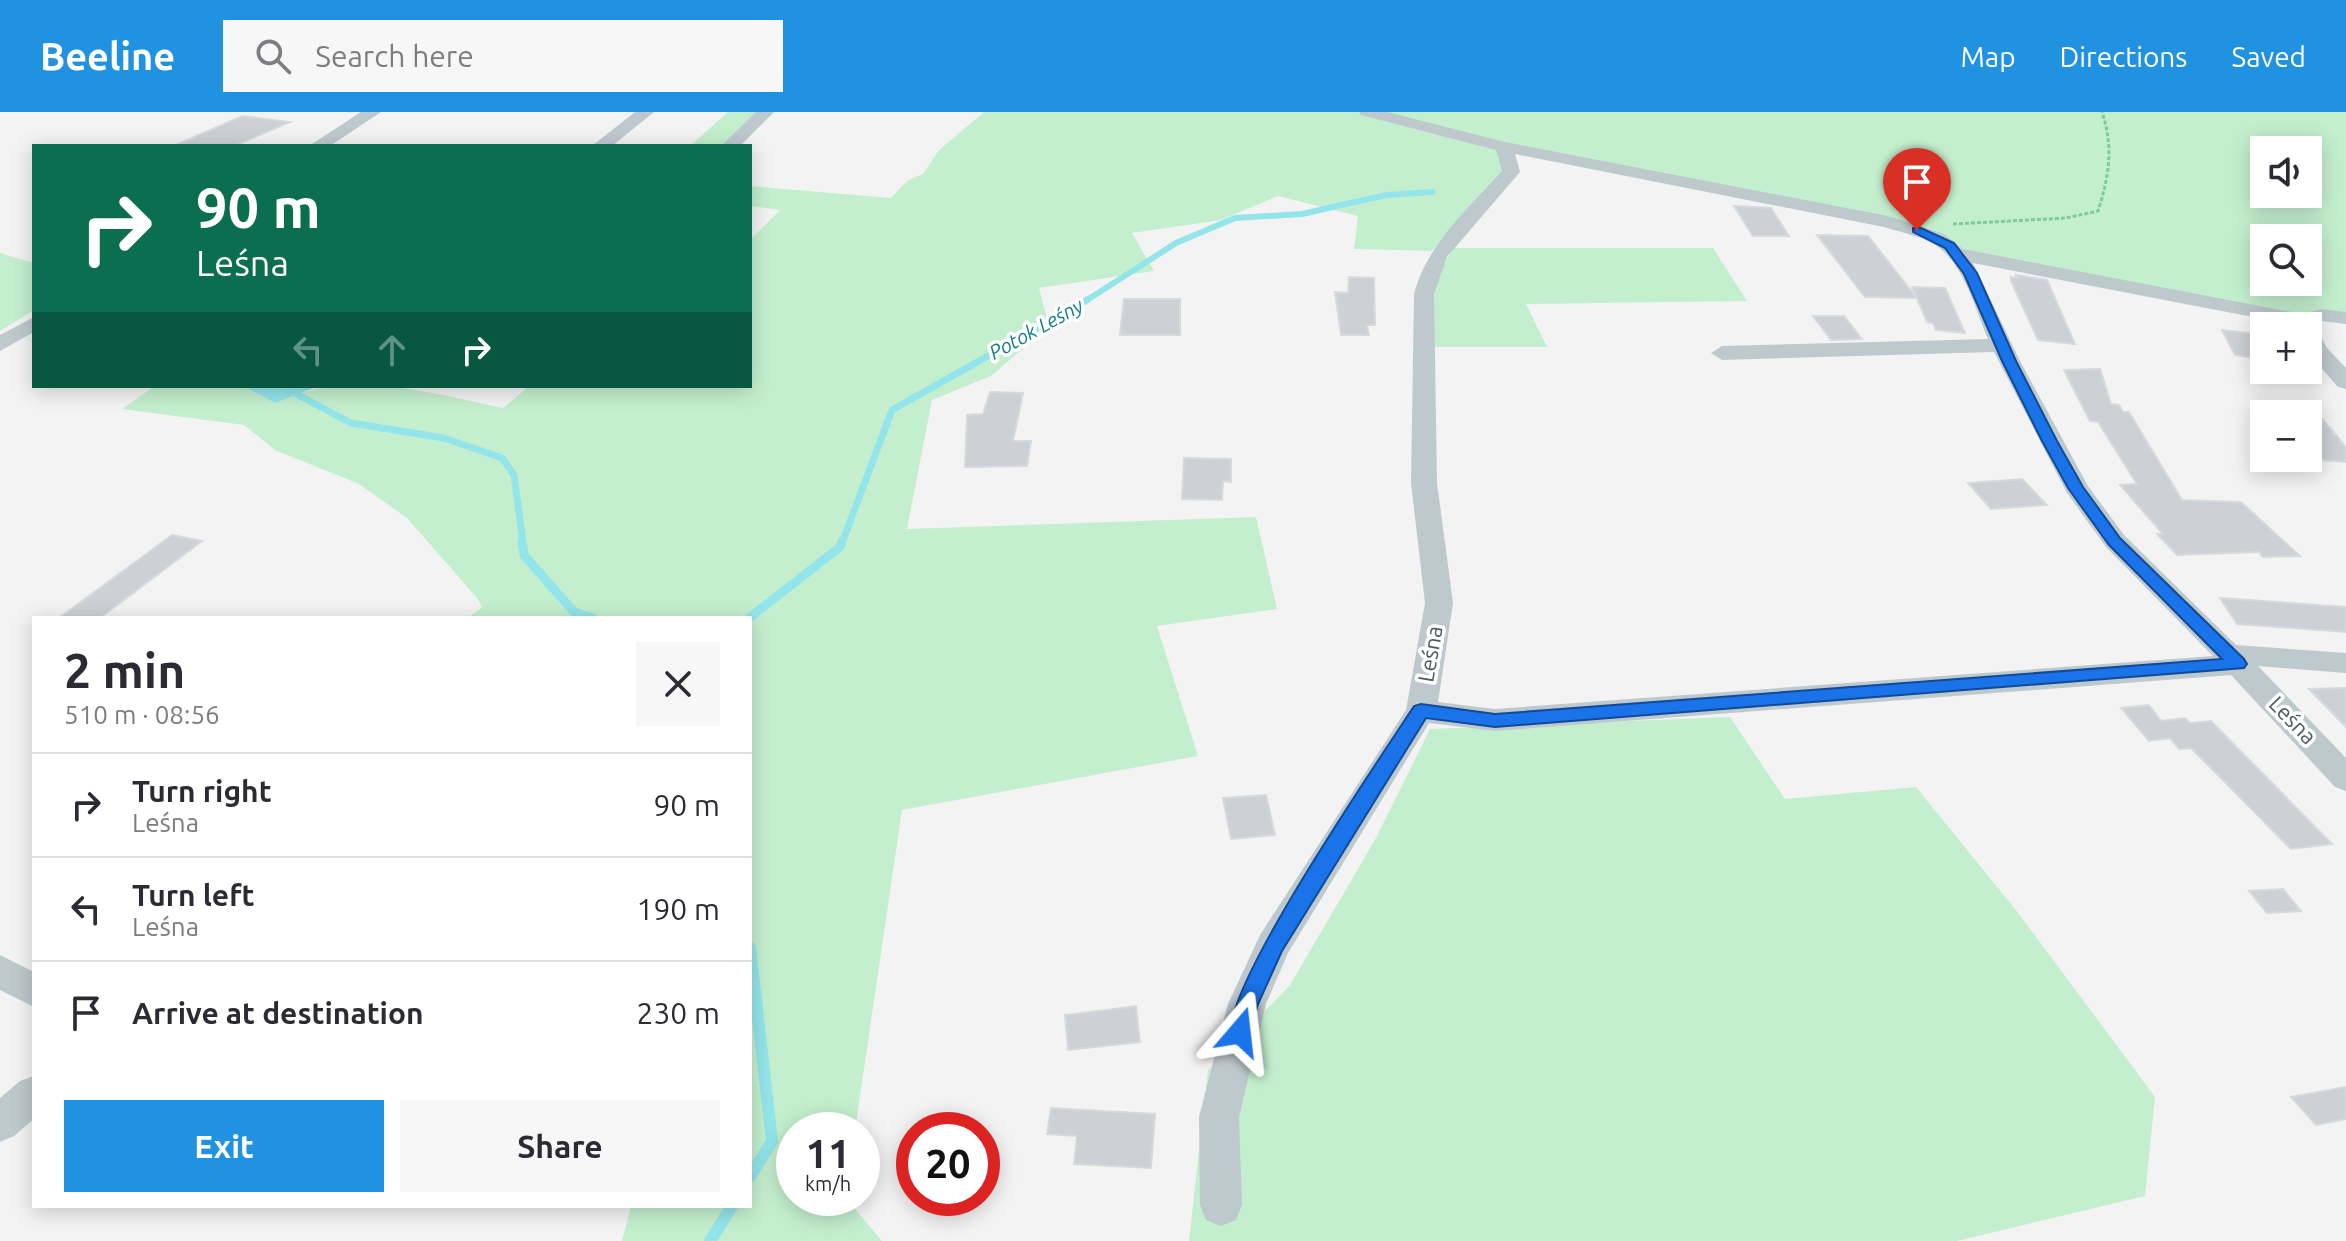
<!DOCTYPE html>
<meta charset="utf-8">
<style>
:root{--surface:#fff;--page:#f7f7f7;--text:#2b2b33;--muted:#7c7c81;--line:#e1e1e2;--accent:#2192e0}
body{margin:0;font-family:Ubuntu,sans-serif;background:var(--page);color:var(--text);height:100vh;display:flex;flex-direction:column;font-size:30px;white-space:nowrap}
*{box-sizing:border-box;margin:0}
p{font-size:26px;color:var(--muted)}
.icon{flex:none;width:44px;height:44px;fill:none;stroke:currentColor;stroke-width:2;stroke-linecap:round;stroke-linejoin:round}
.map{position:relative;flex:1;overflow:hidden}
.details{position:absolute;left:32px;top:504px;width:720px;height:592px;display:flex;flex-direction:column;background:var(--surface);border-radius:0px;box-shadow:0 4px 20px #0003}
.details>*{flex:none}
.hud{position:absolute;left:32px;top:32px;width:720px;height:244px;border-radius:0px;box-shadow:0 4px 20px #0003;background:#0b6e4f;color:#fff;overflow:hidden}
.tools{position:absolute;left:2250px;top:24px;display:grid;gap:16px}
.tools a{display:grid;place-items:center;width:72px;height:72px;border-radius:0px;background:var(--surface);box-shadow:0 4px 20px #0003;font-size:40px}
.speed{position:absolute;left:776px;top:1000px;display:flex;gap:16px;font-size:40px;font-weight:700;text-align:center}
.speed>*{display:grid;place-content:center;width:104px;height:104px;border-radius:50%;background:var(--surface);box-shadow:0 4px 20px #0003;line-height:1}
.speed small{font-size:20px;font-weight:400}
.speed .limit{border:12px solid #d22;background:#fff;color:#111}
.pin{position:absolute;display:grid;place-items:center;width:68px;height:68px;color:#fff;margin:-82px -34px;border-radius:50% 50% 50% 0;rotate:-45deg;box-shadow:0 0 8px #0007}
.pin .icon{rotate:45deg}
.me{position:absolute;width:88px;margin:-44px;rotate:17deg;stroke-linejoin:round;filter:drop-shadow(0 0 6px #0008)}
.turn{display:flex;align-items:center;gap:28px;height:168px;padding:0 32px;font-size:36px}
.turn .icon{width:104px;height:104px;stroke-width:2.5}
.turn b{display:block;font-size:56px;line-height:68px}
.lanes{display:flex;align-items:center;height:76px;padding:0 32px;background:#0003;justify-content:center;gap:40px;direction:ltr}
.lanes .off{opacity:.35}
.round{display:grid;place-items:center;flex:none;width:84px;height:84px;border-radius:0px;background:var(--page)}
.headline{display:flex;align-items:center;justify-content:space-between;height:136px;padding:0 32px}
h1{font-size:48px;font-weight:600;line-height:60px}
.primary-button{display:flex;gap:16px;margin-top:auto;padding:16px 32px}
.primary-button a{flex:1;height:92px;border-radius:0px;background:var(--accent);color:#fff;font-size:32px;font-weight:600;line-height:92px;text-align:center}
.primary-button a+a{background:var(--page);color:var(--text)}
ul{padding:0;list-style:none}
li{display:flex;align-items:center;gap:24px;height:104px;padding:0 32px;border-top:2px solid var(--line)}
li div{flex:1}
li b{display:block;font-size:30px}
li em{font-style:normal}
header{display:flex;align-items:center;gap:48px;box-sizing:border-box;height:112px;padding:0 40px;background:var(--accent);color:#fff}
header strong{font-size:38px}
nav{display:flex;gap:44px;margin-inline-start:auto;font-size:28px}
.search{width:560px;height:72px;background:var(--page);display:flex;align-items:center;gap:20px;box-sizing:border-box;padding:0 28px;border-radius:0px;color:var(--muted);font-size:30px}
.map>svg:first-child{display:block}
</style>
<header>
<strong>Beeline</strong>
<div class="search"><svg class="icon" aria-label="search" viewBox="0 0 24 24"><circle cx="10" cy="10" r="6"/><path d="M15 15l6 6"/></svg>Search here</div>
<nav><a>Map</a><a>Directions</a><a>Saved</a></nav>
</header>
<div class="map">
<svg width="2346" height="1129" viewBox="0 0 2346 1129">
<rect width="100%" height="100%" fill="#f4f3f3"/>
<!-- green -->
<g fill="#c4efce" fill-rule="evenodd">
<polygon points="728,0 760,0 724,34 690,34"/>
<path d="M984 0H2346V206L2301 208 1956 142 1937 126 1505 35 1503 68 1432 139 1354 137 1358 104 1278 84 1221 108 1132 121 1154 159 1039 176 1049 214 991 264 932 288 907 417 1256 405 1277 497 1157 514 1198 644 902 698 855 1018H794V1086H846L882 1129H622L631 1094H750V506H468L482 495 477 486 407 406 359 372 275 338 244 313 122 297 155 274H243L275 291C348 256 427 280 503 296L529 274H750V128L780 98 750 94V74L891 86 908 68 923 62 939 38ZM2264 38H2308V82H2264ZM2264 126H2308V170H2264Z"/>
<path d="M1454 136H1713L1747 189 1526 192 1547 235H1432C1433 196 1430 169 1454 136Z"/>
<polygon points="0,141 34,151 34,198 0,219"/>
<polygon points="1730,605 1785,687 1916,675 2019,802 2155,985 2145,1084 1957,1129 1189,1129 1208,958 1290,873 1376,726 1430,617"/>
</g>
<!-- water -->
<polygon fill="#93e5ea" points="243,274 319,274 275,291"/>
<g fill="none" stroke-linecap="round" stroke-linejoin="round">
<!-- stream-far3 -->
<polyline stroke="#93e5ea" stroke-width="6" points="1084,190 1176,131 1235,106 1302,102 1386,83 1432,80"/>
<!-- stream-far2 -->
<g stroke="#93e5ea" stroke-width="7">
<polyline points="298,283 351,311 444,326 502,346 514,363 523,431"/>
<polyline points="842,431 892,298 1087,188"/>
</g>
<!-- stream-far1 -->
<g stroke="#93e5ea" stroke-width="9">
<polyline points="522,429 524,443 574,500 593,506"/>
<polyline points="749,506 840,435 842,429"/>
</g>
<!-- stream -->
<g stroke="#93e5ea" stroke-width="12">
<polyline points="750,836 772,1029 750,1065"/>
<polyline points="710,1129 732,1094"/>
</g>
</g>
<!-- building -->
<g fill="#cdd0d4" stroke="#d7dadd" stroke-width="2">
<polygon points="242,4 290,10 234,34 174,34"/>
<polygon points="1734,94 1771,96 1789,124 1753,124"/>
<polygon points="1817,123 1868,124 1917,186 1912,175 1945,176 1965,221 1936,218 1933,211 1927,210 1917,186 1865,185"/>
<polygon points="2016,163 2047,168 2075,232 2038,228 2011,169 2011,165 2017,166"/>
<polygon points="1349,165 1374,166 1375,213 1367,213 1369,223 1341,223 1335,180 1348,181"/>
<polygon points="1124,187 1180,187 1180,223 1120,223"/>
<polygon points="1813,204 1844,204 1862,227 1831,228"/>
<polygon points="2222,218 2264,223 2264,247 2235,243"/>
<polygon points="2100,257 2111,292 2119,293 2123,300 2129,300 2182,388 2241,390 2300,444 2263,445 2259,440 2177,443 2157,422 2163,422 2120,373 2137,372 2098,310 2090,309 2064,258"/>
<polygon points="990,280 1023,281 1013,329 1031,329 1027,354 965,355 967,303 983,302"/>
<polygon points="2308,290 2346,335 2346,350 2308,347"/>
<polygon points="1184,346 1231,347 1231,370 1223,369 1222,388 1182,387"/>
<polygon points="2022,367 2047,393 1991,397 1968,371"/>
<polygon points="172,423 202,429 100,506 59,506"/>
<polygon points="2220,486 2346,495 2346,520 2237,512"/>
<polygon points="2346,576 2346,615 2309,577"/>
<polygon points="2149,593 2161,609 2185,606 2190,611 2211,609 2332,732 2291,737 2191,636 2179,637 2170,626 2149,629 2121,596"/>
<polygon points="1266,683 1275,723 1231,727 1223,686"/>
<polygon points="2283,777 2301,799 2267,801 2249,779"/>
<polygon points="1136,894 1140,930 1068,938 1065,903"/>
<polygon points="2346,975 2346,1007 2316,1013 2291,985"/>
<polygon points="1051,996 1155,1002 1151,1056 1074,1052 1077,1024 1047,1022"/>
</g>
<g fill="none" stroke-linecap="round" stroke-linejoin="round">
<!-- path -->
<path stroke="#7dcc99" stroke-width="3" stroke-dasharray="4 2" stroke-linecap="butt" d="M1953 112 2066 106 2098 99C2109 64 2114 36 2102 0"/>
<!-- minor -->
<g fill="#bec9ce" fill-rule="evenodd">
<polygon points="361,0 381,0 330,34 309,34"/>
<polygon points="635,0 654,0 612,34 592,34"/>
<polygon points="756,0 774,0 740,34 721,34"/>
<path d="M1359 0H1387L1505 30 1888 104 1944 122 1963 137 2301 202 2322 197 2346 200V212L2322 209 2299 214 1973 151 2020 249 2088 374 2124 423 2236 533 2346 541V561L2258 554 2346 646V679L2335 675 2231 563 1495 619 1429 611 1288 841 1266 892 1239 1005 1242 1093 1236 1108 1221 1114 1206 1108 1200 1093 1199 1005 1228 892 1260 823 1406 598 1425 491 1411 371 1414 182C1427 132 1468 97 1502 59L1496 38 1361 3ZM1515 42 1884 115C1902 121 1928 125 1942 138 1966 159 1976 199 1988 227L1722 234 1711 241 1722 248 1994 240 2067 381 2106 435 2213 544 1495 597 1438 590 1453 491 1437 371 1434 182 1447 145 1520 60Z"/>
<polygon points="34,205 34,220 0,239 0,223"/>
<polygon points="2308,214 2316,216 2327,236 2346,256 2346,277 2338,275 2308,241"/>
<polygon points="0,843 34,860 34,895 0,878"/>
<polygon points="34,964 34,1007 14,1024 0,1030 0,986 20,969"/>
</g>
</g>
<!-- route -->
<path fill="#1a73e8" stroke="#114b97" stroke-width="2" d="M1913 116H1921L1954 131 1977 161 2016 249 2057 329 2083 375 2120 426 2244 547 2247 552 2244 556 1495 615 1426 606 1282 839 1258 892 1248 927 1240 930 1232 927C1213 888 1384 641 1414 594L1421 592 1495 602 2222 547 2109 433 2068 376 2042 329 2002 249 1964 162 1945 136 1913 120Z"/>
<g text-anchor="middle" stroke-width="7" stroke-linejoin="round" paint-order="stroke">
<!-- far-water labels -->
<g font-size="20" font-style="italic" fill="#117e85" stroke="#fff">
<text transform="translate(1036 217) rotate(-29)" y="7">Potok Leśny</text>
</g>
<!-- street labels -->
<g font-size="22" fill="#4a5960" stroke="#fff">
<text transform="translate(1430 542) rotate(-80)" y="8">Leśna</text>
<text transform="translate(2293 608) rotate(46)" y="8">Leśna</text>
</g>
</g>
</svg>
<div class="tools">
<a><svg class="icon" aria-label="sound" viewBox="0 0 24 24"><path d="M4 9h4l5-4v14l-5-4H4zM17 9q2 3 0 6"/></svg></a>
<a><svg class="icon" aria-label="search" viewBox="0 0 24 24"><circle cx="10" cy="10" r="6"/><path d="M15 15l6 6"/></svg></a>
<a>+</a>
<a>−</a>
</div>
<div class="speed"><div>11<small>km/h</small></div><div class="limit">20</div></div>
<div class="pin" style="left:1917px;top:118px;background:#d93025"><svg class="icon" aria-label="arrive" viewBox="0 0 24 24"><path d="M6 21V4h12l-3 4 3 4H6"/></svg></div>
<svg class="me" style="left:1240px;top:920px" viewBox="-20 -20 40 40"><path d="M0-17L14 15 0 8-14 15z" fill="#1a73e8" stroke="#fff" stroke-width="4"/></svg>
<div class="hud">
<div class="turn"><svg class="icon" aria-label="right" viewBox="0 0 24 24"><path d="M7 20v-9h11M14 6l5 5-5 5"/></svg><div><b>90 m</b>Leśna</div></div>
<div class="lanes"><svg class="icon off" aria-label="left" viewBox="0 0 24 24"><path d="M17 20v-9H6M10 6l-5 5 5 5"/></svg><svg class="icon off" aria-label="ahead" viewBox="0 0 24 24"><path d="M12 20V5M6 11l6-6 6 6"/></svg><svg class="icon" aria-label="right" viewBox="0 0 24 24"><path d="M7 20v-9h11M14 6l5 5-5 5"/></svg></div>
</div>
<section class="details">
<div class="headline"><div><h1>2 min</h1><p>510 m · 08:56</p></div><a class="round"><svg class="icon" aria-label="close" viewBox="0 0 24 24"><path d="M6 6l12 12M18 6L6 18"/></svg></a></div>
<ul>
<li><svg class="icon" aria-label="right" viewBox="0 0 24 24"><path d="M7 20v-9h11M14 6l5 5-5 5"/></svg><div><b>Turn right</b><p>Leśna</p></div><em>90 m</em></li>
<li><svg class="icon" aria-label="left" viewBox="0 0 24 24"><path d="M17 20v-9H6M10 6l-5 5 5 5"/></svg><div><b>Turn left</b><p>Leśna</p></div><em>190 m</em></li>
<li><svg class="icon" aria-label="arrive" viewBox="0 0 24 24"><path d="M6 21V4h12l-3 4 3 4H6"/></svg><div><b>Arrive at destination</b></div><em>230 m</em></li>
</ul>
<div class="primary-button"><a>Exit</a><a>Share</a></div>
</section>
</div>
